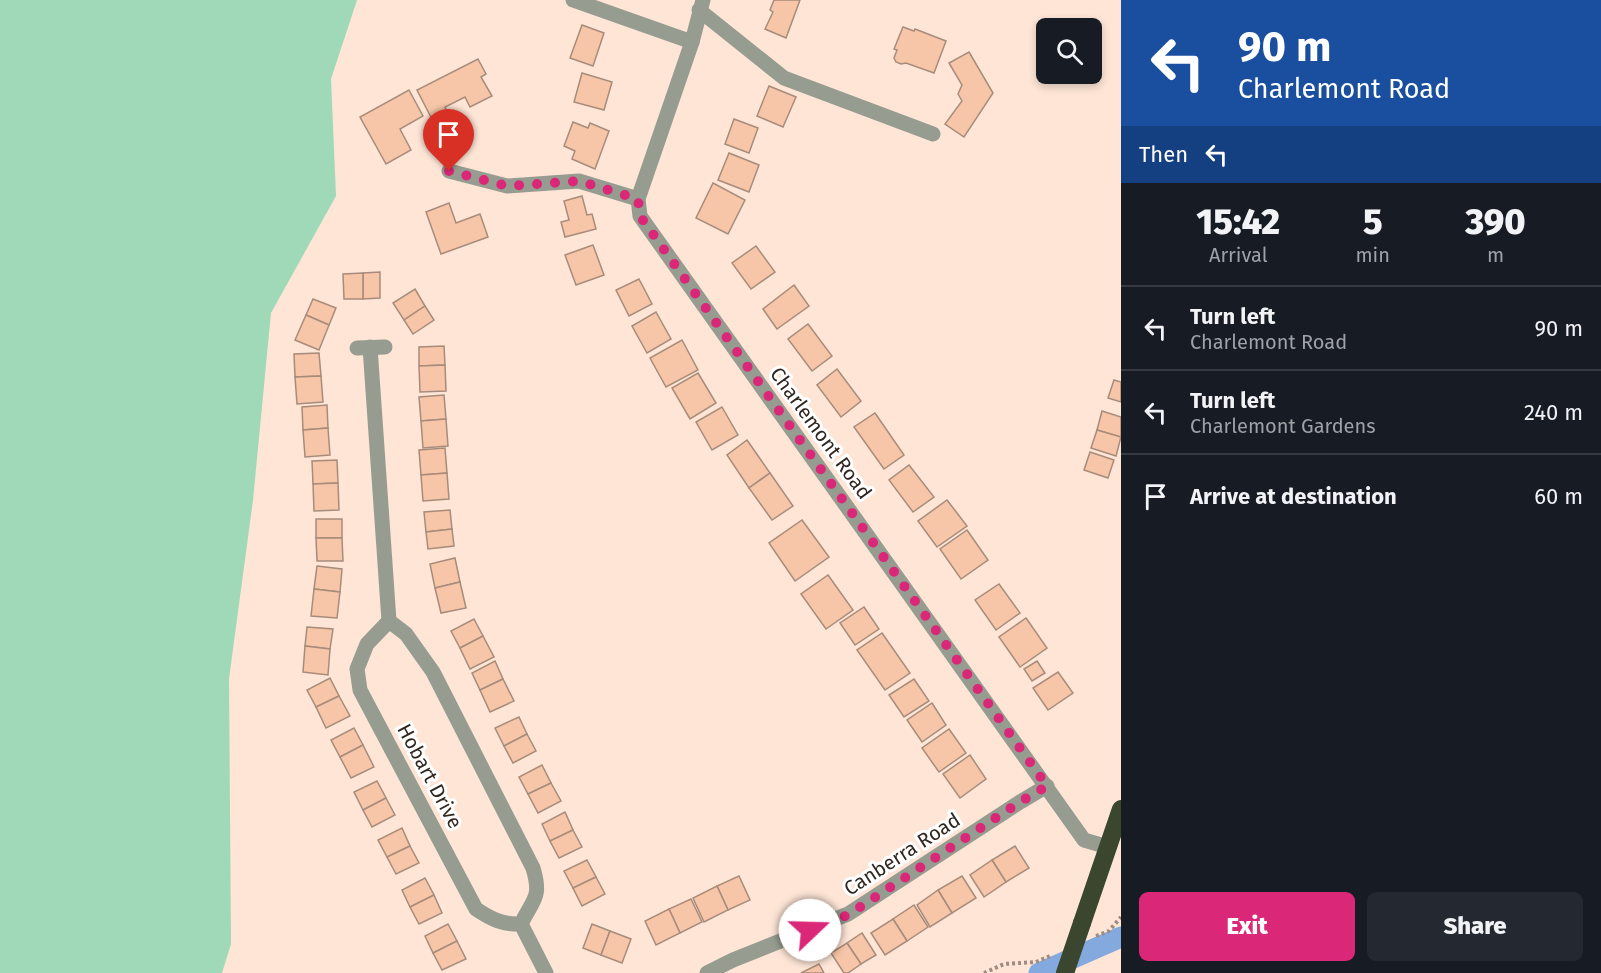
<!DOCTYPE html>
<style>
:root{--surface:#171b24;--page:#242831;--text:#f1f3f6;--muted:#9ea1a6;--line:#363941;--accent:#db2777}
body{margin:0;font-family:"Fira Sans",sans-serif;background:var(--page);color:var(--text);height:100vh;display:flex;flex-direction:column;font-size:22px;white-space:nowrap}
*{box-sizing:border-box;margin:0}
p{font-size:20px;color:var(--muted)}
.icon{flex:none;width:33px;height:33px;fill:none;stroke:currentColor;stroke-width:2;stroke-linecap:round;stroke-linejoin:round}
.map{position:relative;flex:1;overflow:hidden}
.sheet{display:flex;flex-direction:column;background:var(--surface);width:480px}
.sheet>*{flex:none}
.top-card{background:#1a4fa0;color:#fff;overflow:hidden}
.tools{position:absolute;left:1036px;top:18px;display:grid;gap:12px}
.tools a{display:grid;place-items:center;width:66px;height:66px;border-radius:9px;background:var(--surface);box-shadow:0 3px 9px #0003;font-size:30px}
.pin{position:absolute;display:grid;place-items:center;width:51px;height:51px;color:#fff;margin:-62px -26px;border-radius:50% 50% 50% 0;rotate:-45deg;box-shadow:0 0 6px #0007}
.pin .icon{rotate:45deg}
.me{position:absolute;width:66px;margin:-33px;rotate:69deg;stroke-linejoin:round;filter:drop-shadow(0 0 4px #0008)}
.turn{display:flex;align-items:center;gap:21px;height:126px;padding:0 18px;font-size:27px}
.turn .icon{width:78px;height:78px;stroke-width:2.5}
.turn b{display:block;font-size:42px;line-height:51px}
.then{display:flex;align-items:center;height:57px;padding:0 18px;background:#0003;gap:12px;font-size:22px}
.eta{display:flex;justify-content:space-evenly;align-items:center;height:102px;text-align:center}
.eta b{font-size:36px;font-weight:800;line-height:42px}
.cta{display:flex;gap:12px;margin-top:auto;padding:12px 18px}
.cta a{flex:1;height:69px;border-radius:9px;background:var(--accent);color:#fff;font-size:24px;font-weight:800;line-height:69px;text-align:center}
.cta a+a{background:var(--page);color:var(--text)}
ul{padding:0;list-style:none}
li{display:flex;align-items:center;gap:18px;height:84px;padding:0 18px;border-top:2px solid var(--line)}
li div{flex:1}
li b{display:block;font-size:22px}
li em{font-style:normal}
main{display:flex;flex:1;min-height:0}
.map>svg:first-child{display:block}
</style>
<main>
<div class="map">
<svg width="1121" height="973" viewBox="0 0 1121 973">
<rect width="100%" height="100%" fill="#fee5d6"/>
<!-- green -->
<polygon fill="#9fd9b7" points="0,0 357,0 331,79 336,196 271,313 253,500 229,679 231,944 222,973 0,973"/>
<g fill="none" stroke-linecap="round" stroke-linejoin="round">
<!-- canal -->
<polyline stroke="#84a9df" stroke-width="21" points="1039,973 1121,937"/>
</g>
<!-- building -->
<g fill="#f7c5a7" stroke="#a88c7b" stroke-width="1.5">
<polygon points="774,0 800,0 786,38 765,29 773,12 770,10"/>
<polygon points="582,25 604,33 593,66 570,58"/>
<polygon points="903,27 914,31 915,29 946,41 934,73 906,63 901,64 896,62 894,58 897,50 894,49"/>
<polygon points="969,52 993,93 964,137 945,124 962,101 958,94 962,85 949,63"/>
<polygon points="478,59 486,74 481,77 492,96 470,107 465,97 445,107 450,117 435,125 417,90"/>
<polygon points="582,73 612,82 604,110 574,102"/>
<polygon points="769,86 796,97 783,127 757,116"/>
<polygon points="409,90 423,116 400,129 411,150 386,164 360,117"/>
<polygon points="734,119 758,128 749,153 725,144"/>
<polygon points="573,122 588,128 590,123 609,131 595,169 572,159 575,151 564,146"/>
<polygon points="729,153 759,165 749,192 718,180"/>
<polygon points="713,183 745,200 728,234 696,218"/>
<polygon points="582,196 587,215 592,214 596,229 565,237 561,222 569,220 564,201"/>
<polygon points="449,203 456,223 480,214 488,237 441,254 426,212"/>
<polygon points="593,245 604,275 576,285 565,255"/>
<polygon points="756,246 775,272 751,289 732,263"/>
<polygon points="380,272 380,298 363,299 363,273"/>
<polygon points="363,273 363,299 344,299 343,274"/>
<polygon points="639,279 652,304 629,316 616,290"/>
<polygon points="794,285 809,306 777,329 763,309"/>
<polygon points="415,289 425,306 404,320 393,303"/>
<polygon points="313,299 336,308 329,325 306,315"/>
<polygon points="425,306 434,320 413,334 404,320"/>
<polygon points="656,312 671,339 647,353 632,326"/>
<polygon points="306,315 329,325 319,350 295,340"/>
<polygon points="808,324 832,356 812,371 788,339"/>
<polygon points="682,340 698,370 666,387 650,358"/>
<polygon points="444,346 445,365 419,366 419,347"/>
<polygon points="319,353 321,376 295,377 294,354"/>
<polygon points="445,365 446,391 420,392 419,366"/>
<polygon points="837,369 861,401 841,417 817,385"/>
<polygon points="698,373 716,403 690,419 672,388"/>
<polygon points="321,376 323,402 297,404 295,377"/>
<polygon points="1114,380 1121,382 1121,402 1108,398"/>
<polygon points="444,395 446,419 421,421 419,397"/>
<polygon points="327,405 328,428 303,430 302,407"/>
<polygon points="722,407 738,435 712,450 696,422"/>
<polygon points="1102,411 1121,417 1121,437 1097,430"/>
<polygon points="875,413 904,455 884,469 854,427"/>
<polygon points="446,419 448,446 423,448 421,421"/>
<polygon points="328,428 330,455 305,457 303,430"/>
<polygon points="1097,430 1121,437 1116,456 1091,448"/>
<polygon points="747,440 770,473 749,488 727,455"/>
<polygon points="445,448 447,473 421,475 419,450"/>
<polygon points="1090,452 1114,460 1108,478 1084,470"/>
<polygon points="337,460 338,483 313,484 312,461"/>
<polygon points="909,465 934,497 913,512 889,480"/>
<polygon points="447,473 449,499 423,501 421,475"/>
<polygon points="770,473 793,506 772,520 749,488"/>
<polygon points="338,483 339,510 314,511 313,484"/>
<polygon points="947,500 967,526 937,547 918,521"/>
<polygon points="450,510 452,529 426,532 424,512"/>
<rect x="316" y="519" width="26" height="19"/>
<polygon points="802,520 829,557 795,581 769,543"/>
<polygon points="452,529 454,546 428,549 426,532"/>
<polygon points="967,530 988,560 961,579 940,549"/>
<polygon points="316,538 342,538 343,561 317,561"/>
<polygon points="455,558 460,582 435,588 430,564"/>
<polygon points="317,566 342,569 340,592 314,589"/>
<polygon points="828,575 853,610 826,629 801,594"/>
<polygon points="460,582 466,608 441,613 435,588"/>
<polygon points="999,584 1020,613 996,630 975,600"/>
<polygon points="314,589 340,592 337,618 311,616"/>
<polygon points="864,607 879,629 855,645 840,623"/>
<polygon points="1026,618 1047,648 1020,667 999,637"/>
<polygon points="474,619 483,636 460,648 451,631"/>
<polygon points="307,627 333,629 330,649 305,646"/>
<polygon points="882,633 910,673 885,690 857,650"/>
<polygon points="483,636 494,657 470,669 460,648"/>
<polygon points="305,646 330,649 328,675 303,672"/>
<polygon points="495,661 503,679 480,690 472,673"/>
<polygon points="1037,661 1045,673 1032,681 1024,669"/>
<polygon points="1058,672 1073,693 1048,710 1033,688"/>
<polygon points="330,678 339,696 316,707 307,690"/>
<polygon points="503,679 514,701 490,712 480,690"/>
<polygon points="914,679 929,701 904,717 889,695"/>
<polygon points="339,696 350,716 326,728 316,707"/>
<polygon points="932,703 946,725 922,742 907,720"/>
<polygon points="519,717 527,734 504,746 495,728"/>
<polygon points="354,728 363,745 340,757 331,740"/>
<polygon points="949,729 966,753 939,772 922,748"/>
<polygon points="527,734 536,751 513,763 504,746"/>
<polygon points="363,745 374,767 351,778 340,757"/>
<polygon points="970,755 986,779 960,798 943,774"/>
<polygon points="542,765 551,783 528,794 519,777"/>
<polygon points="377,781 386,798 363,810 354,792"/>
<polygon points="551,783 561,801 538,813 528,794"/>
<polygon points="386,798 395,815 372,827 363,810"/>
<polygon points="565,812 573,830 550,841 542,824"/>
<polygon points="402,828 410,846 387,857 378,840"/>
<polygon points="573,830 582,847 559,858 550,841"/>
<polygon points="410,846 419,863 396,874 387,857"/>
<polygon points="1015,846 1029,868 1006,882 992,860"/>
<polygon points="587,860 596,877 573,888 564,871"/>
<polygon points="992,860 1006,882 984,897 970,875"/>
<polygon points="739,876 750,900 728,910 717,886"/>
<polygon points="962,876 976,898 952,913 938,890"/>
<polygon points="596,877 605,894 582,906 573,888"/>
<polygon points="425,878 434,895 410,907 402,890"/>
<polygon points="717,886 728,910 704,922 693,898"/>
<polygon points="938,890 952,913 930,927 917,905"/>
<polygon points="434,895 442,913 419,924 410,907"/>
<polygon points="691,899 702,922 680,933 669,909"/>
<polygon points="914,905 928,927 907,941 893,919"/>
<polygon points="669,909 680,933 656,945 645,921"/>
<polygon points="893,919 907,941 885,955 871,933"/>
<polygon points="448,924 457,941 433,953 425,936"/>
<polygon points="592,924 610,931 601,955 583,948"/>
<polygon points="610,931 631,939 622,963 601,955"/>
<polygon points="862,933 876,955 861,964 847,943"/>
<polygon points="457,941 466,959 442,970 433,953"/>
<polygon points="847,943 861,964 848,973 844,973 831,953"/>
<polygon points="819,964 824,973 801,973"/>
</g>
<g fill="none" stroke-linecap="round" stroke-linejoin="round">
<!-- path -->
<g stroke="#9f8c81" stroke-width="4" stroke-dasharray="3 3" stroke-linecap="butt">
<polyline points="1096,936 1109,931 1121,917"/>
<polyline points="984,973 1004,964 1036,962 1050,956"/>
</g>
<!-- minor -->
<g stroke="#969c90" stroke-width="15">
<polyline points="573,0 692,42"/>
<polyline points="703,0 692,42 638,199 640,216 1084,840 1108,847"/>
<polyline points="699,10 784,78 933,134"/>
<polyline points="449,171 507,186 579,181 638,199"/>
<path d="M370 347 389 621 367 644 357 669 360 690 476 909C491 919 503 925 521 924 533 899 542 898 533 868L433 672 406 634 389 621"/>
<polyline points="357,348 385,347"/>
<polyline points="521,924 546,973"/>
<polyline points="707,973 733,960 848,914 1020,802 1047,786"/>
</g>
<!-- highway -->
<polyline stroke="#3b462e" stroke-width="18" points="1082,923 1121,809"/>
<!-- highway-bridge -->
<polyline stroke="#3b462e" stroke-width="18" points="1065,973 1082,923"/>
</g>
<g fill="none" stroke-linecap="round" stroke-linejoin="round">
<!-- route -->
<polyline stroke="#db2777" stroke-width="10" stroke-dasharray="0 18" points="449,171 507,186 579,181 638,199 640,216 1047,786 1020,802 848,915 810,930"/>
</g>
<g text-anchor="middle" stroke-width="6" stroke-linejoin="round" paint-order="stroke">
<!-- street labels -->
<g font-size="20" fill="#31261f" stroke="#fff">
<text transform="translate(821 433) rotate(54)" y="7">Charlemont Road</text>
<text transform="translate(430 776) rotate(62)" y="7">Hobart Drive</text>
<text transform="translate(902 854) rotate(-33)" y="7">Canberra Road</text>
</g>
</g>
</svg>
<div class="tools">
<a><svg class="icon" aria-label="search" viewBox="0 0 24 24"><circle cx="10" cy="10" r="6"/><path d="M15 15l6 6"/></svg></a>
</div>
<div class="pin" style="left:449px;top:171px;background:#d93025"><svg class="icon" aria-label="arrive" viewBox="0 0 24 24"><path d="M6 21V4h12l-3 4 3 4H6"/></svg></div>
<svg class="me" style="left:810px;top:930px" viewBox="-20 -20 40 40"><circle r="19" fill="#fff"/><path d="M0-13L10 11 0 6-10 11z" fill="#db2777"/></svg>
</div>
<section class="sheet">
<div class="top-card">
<div class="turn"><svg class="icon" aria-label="left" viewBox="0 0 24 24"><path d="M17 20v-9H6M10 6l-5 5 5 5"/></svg><div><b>90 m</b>Charlemont Road</div></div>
<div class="then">Then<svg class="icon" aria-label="left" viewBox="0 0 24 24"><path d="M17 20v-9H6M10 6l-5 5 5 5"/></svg></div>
</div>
<div class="eta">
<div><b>15:42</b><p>Arrival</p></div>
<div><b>5</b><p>min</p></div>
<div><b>390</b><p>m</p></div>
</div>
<ul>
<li><svg class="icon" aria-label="left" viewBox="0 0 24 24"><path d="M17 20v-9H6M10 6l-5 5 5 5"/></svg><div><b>Turn left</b><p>Charlemont Road</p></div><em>90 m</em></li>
<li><svg class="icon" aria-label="left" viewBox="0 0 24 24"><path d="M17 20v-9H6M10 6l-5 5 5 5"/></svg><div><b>Turn left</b><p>Charlemont Gardens</p></div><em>240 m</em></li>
<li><svg class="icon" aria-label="arrive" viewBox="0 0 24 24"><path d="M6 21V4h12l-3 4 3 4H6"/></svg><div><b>Arrive at destination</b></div><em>60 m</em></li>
</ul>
<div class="cta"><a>Exit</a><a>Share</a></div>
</section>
</main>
